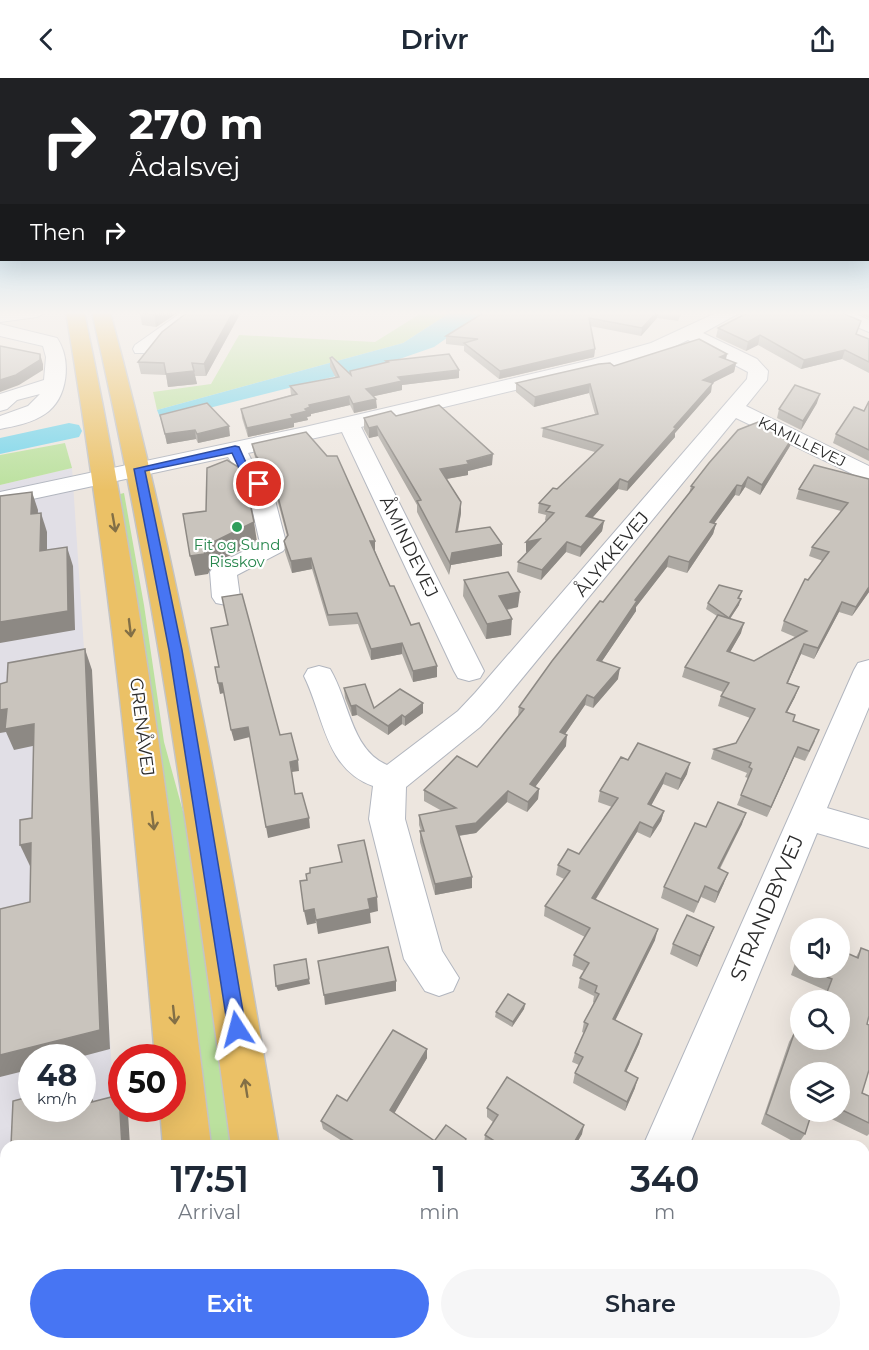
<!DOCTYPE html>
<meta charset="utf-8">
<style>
:root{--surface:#fff;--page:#f6f6f7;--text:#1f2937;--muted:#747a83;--accent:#4775f3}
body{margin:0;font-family:Montserrat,sans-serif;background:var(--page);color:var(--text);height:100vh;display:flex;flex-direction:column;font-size:22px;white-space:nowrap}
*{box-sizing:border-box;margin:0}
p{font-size:20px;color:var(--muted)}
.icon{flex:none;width:33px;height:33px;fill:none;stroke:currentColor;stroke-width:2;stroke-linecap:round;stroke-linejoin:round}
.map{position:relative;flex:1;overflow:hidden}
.drawer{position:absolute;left:0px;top:1062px;width:870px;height:210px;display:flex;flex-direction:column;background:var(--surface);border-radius:18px 18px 0 0;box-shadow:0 6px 24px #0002}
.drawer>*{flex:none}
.hud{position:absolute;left:0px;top:0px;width:870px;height:183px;box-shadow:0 6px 24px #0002;background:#202124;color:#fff;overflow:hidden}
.buttons{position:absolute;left:790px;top:840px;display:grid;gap:12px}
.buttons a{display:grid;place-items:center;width:60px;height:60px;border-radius:50%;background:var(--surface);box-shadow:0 6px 24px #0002;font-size:30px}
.speed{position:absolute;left:18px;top:966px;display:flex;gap:12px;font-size:30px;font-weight:700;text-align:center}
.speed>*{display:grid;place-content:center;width:78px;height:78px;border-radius:50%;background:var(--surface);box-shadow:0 6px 24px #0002;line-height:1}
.speed small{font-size:15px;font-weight:400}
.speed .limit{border:9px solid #d22;background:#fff;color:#111}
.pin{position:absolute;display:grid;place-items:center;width:51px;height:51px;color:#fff;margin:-26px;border:3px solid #fff;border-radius:50%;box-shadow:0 2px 6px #0007}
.me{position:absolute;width:66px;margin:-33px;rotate:351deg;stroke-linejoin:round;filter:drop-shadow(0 0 4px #0008)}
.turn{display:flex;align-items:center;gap:21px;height:126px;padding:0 30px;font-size:27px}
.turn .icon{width:78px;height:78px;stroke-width:2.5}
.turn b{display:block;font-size:42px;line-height:51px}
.then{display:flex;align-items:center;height:57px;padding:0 30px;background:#0003;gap:12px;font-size:22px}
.eta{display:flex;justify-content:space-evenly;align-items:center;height:102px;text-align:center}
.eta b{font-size:36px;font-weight:600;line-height:42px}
.primary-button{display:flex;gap:12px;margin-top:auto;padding:12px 30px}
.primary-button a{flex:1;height:69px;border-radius:36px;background:var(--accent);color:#fff;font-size:24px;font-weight:600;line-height:69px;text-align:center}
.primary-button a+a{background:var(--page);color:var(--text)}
header{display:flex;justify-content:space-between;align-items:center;height:78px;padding:0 30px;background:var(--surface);font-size:27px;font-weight:600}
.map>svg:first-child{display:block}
</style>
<header><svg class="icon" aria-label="back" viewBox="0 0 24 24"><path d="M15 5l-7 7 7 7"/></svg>Drivr<svg class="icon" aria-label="share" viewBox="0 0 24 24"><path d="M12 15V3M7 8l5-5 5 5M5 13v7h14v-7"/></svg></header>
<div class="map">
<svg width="869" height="1272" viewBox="0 0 869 1272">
<rect width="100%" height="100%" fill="#ede6df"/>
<!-- industrial -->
<path fill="#e1dfe6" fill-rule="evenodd" d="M72 390 117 1068H6V1266H130V1272H0V407ZM32 980H82V1030H32Z"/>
<!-- green -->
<g fill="#bbe19e">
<polygon points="423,234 451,234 403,265 157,332 153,314 211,306 239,257 375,264"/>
<polygon points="65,365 72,390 0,407 0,377"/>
<polygon points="124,415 144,527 164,664 187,748 234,1068 206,1068 136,519 120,416"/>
</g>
<!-- water -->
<polygon fill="#77d5ea" points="451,234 484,234 434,269 388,285 161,342 157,332 403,265"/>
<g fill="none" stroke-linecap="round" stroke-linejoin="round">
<!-- river -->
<polygon fill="#77d5ea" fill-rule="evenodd" points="69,345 79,347 82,353 79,359 0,376 0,360"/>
<defs>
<g id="minor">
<polygon points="0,234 46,234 37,239 0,244"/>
<polygon points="182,234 203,234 149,275 135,275 133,271 135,267"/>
<path d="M718 234H741L703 255 757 281 768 293 767 302 746 328 869 388V404L736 340 497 631 480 649 406 709 405 741 442 873 459 900 453 913 439 918 425 913 404 881 369 741 373 708C325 691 324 638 304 598L308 591 319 588 330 591C349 622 351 672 387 687L458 633 475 615 747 301 748 294 688 262 665 273 603 291 361 349 484 593 480 600 469 603 458 600 454 593 342 354 248 375 254 387 271 407 287 468 283 473 237 497 240 519 236 525 226 527 216 525 212 519 210 494 214 488 260 465 247 408 228 379 0 428V414L305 349 591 282 651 265Z"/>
<polygon points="828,234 852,234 869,242 869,254 831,238"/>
<path d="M0 246 57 260C72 282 68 321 45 336 32 345 15 348 0 351V338L28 328 40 316 17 322 7 331 0 333V316L44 302 46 279 43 268 0 258Z"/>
<polygon points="869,582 869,629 827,730 869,742 869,770 817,755 689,1068 643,1068 854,592 858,585"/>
<polygon points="555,1266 609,1266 606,1272 552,1272"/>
<polygon points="678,1266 734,1266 737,1272 681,1272"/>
</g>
<g id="major">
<path d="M66 234H84C142 510 177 788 211 1068H163L160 1030H172V980H155C134 730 108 481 66 234Z"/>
<path d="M92 234H110C184 509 232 788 279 1068H231C193 788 156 509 92 234Z"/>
<rect x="180" y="1266" width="56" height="6"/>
<polygon points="257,1266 313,1266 314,1272 258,1272"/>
</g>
</defs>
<!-- minor casing -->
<use href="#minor" stroke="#b2b6bf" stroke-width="2"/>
<!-- major casing -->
<use href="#major" stroke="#c4c4c4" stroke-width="3"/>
<!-- minor -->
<use href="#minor" fill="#fff" fill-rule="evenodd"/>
<!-- major -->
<use href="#major" fill="#ebc166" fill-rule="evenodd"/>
</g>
<!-- wall -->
<g fill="#ada9a3">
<polygon points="142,234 179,234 156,249 142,247 140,235"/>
<polygon points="188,234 241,234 206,298 195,298 197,306 168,309 166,297 141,296 138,284"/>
<polygon points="485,234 682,234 678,243 657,240 641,258 590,248 595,271 594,279 499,301 464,273 464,268 446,266 446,258"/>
<polygon points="857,234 869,234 869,240"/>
<polygon points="718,250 856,256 869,261 869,295 842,281 801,291 758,267 746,273 716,259"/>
<polygon points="727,276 726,281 736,285 734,294 712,305 711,314 675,355 675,359 627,413 618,411 592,440 604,443 602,453 580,479 566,474 541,502 517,494 518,484 529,473 526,474 546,443 545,442 546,437 538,435 539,425 557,411 595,374 542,359 543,350 595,336 589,315 534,329 516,314 516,305 614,288"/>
<polygon points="330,280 350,296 350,293 386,285 386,283 459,300 402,307 402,312 374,318 377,330 354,335 350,327 311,336 311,338 307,339 308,342 294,345 294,349 248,359 242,340 241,331 291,317 290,308 336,300 330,289"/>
<polygon points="869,323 869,383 833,365 836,356 864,333"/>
<polygon points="817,325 801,352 777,340 779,331"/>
<polygon points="160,337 230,358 198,365 196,361 167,366"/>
<polygon points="396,338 492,387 468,393 468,397 447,401 461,435 458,454 502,478 451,487 449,497 417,434 417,427 378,358 369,360 364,351 364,340"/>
<polygon points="793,359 790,368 760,417 745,409 739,418 735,417 714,445 716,446 713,456 687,495 667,489 636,529 636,533 602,583 618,601 593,630 585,627 565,656 566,668 535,709 539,711 538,721 527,734 507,724 476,755 459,758 472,799 472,810 435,817 420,764 420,753 421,753 419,747 419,737 442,733 424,723 424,712 477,689 518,638 519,629 689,416 691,408"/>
<polygon points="252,366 375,473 390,508 411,547 437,588 437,599 413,604 402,576 371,582 358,546 329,548 312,491 292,495 285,474 284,463 287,458 273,406 258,388 254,376"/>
<polygon points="869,401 869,514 852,538 839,534 814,581 801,576 788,605 795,619 787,634 793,643 815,663 805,683 794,679 767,739 737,727 748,700 745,699 747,695 711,681 714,671 736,665 750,640 718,628 721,618 723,614 682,599 685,589 717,538 706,531 708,525 742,513 739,521 739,527 730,541 741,555 730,574 754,583 795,559 781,553 784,543 808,502 823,483 809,478 812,469 841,433 796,421 799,411"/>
<polygon points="464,502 518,529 507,532 511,557 486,561 463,518"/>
<polygon points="344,610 374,630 423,625 423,635 405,648 402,646 388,657 357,637 352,638 345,620"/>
<polygon points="628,682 687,696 678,712 663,706 651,727 664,733 661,743 650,760 637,754 596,821 655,862 615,942 642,956 639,966 626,994 635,1010 625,1033 573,1005 575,995 579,987 572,984 575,975 584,955 582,954 584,944 594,925 593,924 594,918 578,910 580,900 584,893 572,888 574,877 585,859 544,838 545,828 564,801 556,797 558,787 579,776 612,729 598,724 600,713"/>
<polygon points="742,746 720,791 724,805 715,825 701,819 694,835 661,820 664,809 706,749"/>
<polygon points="710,859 697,889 670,876 673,866"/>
<polygon points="801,867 801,890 840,890 856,879 861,870 867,946 862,1015 869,1018 869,1056 867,1058 817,1034 840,1034 840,994 801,994 805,1056 798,1066 761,1046 789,964 795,953 801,962 840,962 840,922 822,922 825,912 791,897"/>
<polygon points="525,926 524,931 512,949 495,939 496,934"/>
<polygon points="427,971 427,980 394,1035 435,1064 435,1062 466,1068 350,1068 323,1051 321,1043 347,1023"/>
<polygon points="487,1030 582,1056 575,1068 488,1068 484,1066 485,1057 493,1044 487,1039"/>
<polygon points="423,1266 495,1266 492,1272 430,1272"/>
<polygon points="796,1266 864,1266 861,1272 804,1272"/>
</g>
<!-- shaded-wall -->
<g fill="#8d8984">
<polygon points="159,234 179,234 156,249 154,237"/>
<polygon points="233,234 241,234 206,298 204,286"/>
<polygon points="657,234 658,234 657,240 641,258 642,250"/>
<polygon points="760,257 758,267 746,273 748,264"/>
<polygon points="595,271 594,279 499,301 500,293"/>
<polygon points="845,272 842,281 801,291 804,282"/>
<polygon points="40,276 43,286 43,292 19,307 0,314 0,302"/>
<polygon points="727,276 725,284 720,279"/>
<polygon points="736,285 734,294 712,305 711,314 675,355 675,359 627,413 628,404 703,302"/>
<polygon points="459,292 459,300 402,307 402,312 366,320 366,311 398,299"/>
<polygon points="194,293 197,306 168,309 166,296"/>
<polygon points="590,306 589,315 534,329 535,319"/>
<polygon points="820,316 817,325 801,352 803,343"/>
<polygon points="349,318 350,327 311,336 311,338 307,339 308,342 294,345 294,349 248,359 247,350 291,337 305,331 309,327"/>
<polygon points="376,321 377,330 354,335 353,326"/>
<polygon points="229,348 230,358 198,365 197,356"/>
<polygon points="377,348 378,358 369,360 369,350"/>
<polygon points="195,352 196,361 167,366 165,356"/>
<polygon points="793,359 790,368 760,417 762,407"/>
<polygon points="493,376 492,387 468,393 468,397 440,402 440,391"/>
<polygon points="748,399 745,409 739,418 742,408"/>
<polygon points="620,401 618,411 585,448 586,438"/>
<polygon points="737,407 735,417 708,454 710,444"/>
<polygon points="32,414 38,432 37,455 31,436"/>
<polygon points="461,424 461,435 455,466 456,454"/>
<polygon points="41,435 47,454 47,492 40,473"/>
<polygon points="604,443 602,453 580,479 581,469"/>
<polygon points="254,444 257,464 213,486 208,496 195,498 190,478 209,466"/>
<polygon points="716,446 713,456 687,495 689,484"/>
<polygon points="540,461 539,471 526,474 526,464"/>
<polygon points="370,463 375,463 375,473 371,474"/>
<polygon points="567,464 566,474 541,502 542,492"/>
<polygon points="502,466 502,478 451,487 449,497 450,485 452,475"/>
<polygon points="67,469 73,488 75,552 0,565 0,544"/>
<polygon points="669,478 667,489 636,529 636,533 596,592 597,582 635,522"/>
<polygon points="311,480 312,491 292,495 291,483"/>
<polygon points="869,509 869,514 852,538 856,529"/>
<polygon points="520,514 518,529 498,533 499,518"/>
<polygon points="741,521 739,527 727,545 729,540"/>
<polygon points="842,524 839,534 814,581 818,570"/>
<polygon points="512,541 511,557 486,561 487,546"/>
<polygon points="744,545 741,555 725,583 727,573"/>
<polygon points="402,565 402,576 371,582 371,571"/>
<polygon points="804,566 801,576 783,615 787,605"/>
<polygon points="85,571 92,592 110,971 76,980 32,980 32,991 0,999 0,977"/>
<polygon points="437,588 437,599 413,604 413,593"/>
<polygon points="620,590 618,601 593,630 594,620"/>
<polygon points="218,605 222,605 224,615 220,616"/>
<polygon points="799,609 795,619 782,644 786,634"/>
<polygon points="587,617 585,627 559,665 560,654"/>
<polygon points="423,625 423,635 405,648 405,639"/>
<polygon points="356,627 357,637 352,638 351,628"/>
<polygon points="7,631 34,646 42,666 14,672 6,654 0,655 0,632"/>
<polygon points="402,637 402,646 388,657 388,648"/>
<polygon points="248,649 250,659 234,663 231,652"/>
<polygon points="567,657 566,668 529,717 530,706"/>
<polygon points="798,669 794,679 767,739 771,729"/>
<polygon points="298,682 299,693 292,694 290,684"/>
<polygon points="690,685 687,696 678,712 681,701"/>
<polygon points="666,695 663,706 646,737 648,726"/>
<polygon points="539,711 538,721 527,734 528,724"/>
<polygon points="508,713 507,724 476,755 456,758 456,748"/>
<polygon points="664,733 661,743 650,760 653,750"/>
<polygon points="746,735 742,746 714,801 718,790"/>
<polygon points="309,740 310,750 268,760 266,749"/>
<polygon points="640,744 637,754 590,830 592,820"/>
<polygon points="31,765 41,786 30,788 20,767"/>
<polygon points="728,795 724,805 715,825 718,814"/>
<polygon points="472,799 472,810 435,817 435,806"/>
<polygon points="377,819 378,833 370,835 371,845 318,856 316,842 368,821"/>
<polygon points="314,831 316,845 307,847 304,833"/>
<polygon points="714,849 710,859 697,889 700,878"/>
<polygon points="658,851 655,862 611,951 613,941"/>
<polygon points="309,901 310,906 278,913 276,908"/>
<polygon points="396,903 396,913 325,927 324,917"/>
<polygon points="525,926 524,931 512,949 513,944"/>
<polygon points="642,956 639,966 622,1003 625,993"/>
<polygon points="427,971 427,980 391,1041 390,1032"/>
<polygon points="638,1000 635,1010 625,1033 627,1024"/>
<polygon points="83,1004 93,1022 94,1044 84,1026"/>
<polygon points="119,1017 122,1022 122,1030 126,1030 128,1035 130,1068 122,1068"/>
<polygon points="584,1047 582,1056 575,1068 572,1068"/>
<polygon points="25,1064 28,1068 11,1067"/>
<rect x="133" y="1266" width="10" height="6"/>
<polygon points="493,1266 495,1266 492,1272 489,1272"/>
</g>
<!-- building -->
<g fill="#c9c4bd" stroke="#8d8984" stroke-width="1.5">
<polygon points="142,234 159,234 154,237 140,235"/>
<polygon points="188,234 233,234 204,286 192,285 194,293 166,296 164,285 138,284 162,254"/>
<polygon points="485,234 657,234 642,250 589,240 595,271 500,293 464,265 478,261 446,258"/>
<polygon points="749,234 840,234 861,243 856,256 869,261 869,284 845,272 804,282 760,257 748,264 718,250"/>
<polygon points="699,261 727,276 720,279 736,285 703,302 713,305 674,349 676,350 628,404 620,401 586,438 604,443 581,469 567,464 542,492 518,484 540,461 526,464 554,435 546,433 550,428 539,425 553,410 557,411 603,367 543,350 598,336 590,306 535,319 516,305 599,286 610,285 614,288"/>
<polygon points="0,268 40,276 40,282 16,297 0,302"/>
<polygon points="449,276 459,292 398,299 402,303 366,311 376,321 353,326 349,318 309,327 310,329 305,331 307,333 291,337 293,340 247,350 241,331 297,316 290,308 339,299 330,280 332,279 351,297 350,293 388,284 386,283"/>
<polygon points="795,307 820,316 803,343 779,331"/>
<polygon points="869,323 869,372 836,356 854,329 864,333"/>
<polygon points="207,325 229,348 197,356 195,352 165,356 160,337"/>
<polygon points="439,327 493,376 467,383 469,386 440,391 461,424 456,454 490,449 502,466 452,475 450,485 417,423 421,422 377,348 369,350 364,340 391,333 396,338"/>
<polygon points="758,344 793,359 762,407 748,399 742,408 737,407 710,444 716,446 689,484 669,478 635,522 637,523 597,582 620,590 594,620 587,617 560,654 567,657 530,706 539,711 528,724 508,713 476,745 456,748 472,799 435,806 420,753 424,753 419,737 456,730 424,712 457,678 477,689 524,631 519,629 552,583 600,523 603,524 694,409 691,408 709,385 738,352"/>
<polygon points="306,354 327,378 337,378 375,463 370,463 390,508 394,508 411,547 419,545 437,588 413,593 402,565 371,571 357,535 328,537 311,480 291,483 284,463 288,457 272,396 256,378 252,366"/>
<polygon points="227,382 243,392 254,444 209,466 204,476 190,478 183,436 206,433 207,390"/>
<polygon points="814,387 869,401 869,509 856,529 842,524 818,570 804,566 787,605 799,609 786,634 795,637 793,643 819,652 809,673 798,669 771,729 741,717 752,691 749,689 751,685 714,671 736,665 755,631 721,618 729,605 685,589 718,537 744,545 727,573 754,583 807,553 784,543 805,501 808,502 829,474 812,469 848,425 799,411"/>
<polygon points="32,414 31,436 41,435 40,473 67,469 68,533 0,544 0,418"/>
<polygon points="508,494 520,514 499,518 512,541 487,546 464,502"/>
<polygon points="719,507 742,513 738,520 741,521 729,540 708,525"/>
<polygon points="242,516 280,657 291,655 298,682 290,684 295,716 302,715 309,740 266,749 248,649 231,652 222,605 218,605 215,589 219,589 211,550 228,547 222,519"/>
<polygon points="85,571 100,952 0,977 0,831 30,824 31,765 20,767 20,742 32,740 34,646 5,651 7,631 0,632 0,606 7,604 8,585"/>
<polygon points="365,606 374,630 400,611 423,625 405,639 402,637 388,648 356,627 351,628 344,610"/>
<polygon points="638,665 690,685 681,701 666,695 648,726 664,733 653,750 640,744 592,820 658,851 613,941 642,956 625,993 638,1000 627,1024 575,995 583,979 575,975 588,946 584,944 599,916 595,914 597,908 580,900 589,885 574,877 590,850 545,828 570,793 558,787 568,771 579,776 618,720 600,713 621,679 628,682"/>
<polygon points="718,724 746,735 718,790 728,795 718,814 705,808 698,824 664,809 695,745 706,749"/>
<polygon points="364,762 377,819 368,821 370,831 316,842 314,831 304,833 300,803 307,802 306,796 310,795 310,790 342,784 338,767"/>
<polygon points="687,837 714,849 700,878 673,866"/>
<polygon points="388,869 396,903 324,917 318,883"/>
<polygon points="861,870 869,873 869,938 867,946 869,947 869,992 862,1015 869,1018 869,1045 840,1031 840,994 801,994 801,1034 812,1034 805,1056 766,1036 795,953 801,956 801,962 840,962 840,922 824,922 832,901 805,890 840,890 840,872 858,880"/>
<polygon points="801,871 801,888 796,886"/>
<polygon points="306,881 309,901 276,908 274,887"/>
<polygon points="508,916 525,926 513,944 496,934"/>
<polygon points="393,952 427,971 390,1032 436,1064 434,1068 362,1068 321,1043 337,1017 347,1023"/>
<polygon points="507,999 584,1047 572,1068 502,1068 485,1057 498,1037 487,1030"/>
<polygon points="82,1004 84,1026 119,1017 122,1068 25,1068 25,1064 11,1067 13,1023 32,1018 32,1030 82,1030"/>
<polygon points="446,1047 466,1061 462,1068 444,1068 435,1062"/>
<polygon points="864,1182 869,1186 869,1254 864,1266"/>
<rect x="40" y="1266" width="93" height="6"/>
<polygon points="431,1266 493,1266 489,1272 439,1272"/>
<polygon points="819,1266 864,1266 861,1272 826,1272"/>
</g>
<!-- one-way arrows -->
<defs><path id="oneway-shaft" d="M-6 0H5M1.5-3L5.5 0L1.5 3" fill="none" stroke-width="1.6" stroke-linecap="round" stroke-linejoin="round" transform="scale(1.5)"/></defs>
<g stroke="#826f46">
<use href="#oneway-shaft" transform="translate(114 445) rotate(80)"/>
<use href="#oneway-shaft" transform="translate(130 550) rotate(83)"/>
<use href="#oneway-shaft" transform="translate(153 743) rotate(83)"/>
<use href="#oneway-shaft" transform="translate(174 937) rotate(84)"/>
<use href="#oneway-shaft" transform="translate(246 1010) rotate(-99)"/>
</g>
<!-- sky -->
<linearGradient id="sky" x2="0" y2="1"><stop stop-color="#7bc1e9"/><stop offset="0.57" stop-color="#f7f4f1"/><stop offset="1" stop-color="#f7f4f1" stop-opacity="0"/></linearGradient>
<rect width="869" height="412" fill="url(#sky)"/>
<!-- route -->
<polygon fill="#4775f3" stroke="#2e4c9e" stroke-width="1.5" points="235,368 239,369 248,389 264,406 262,409 255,409 239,390 232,375 145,393 182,572 246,951 243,957 237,960 230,957 228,951 169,572 134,391"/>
<!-- markers -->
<circle fill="#2e9e5b" stroke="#fff" stroke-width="2" cx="237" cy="449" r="6"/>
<g text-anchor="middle" stroke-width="4.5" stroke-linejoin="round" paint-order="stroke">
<!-- far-street labels -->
<g font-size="15" fill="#2c2c2c" stroke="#fff">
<text transform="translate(802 364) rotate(26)" y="5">KAMILLEVEJ</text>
</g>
<!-- far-leisure labels -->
<g font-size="15" fill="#27864d" stroke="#fff">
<text x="237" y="472">Fit og Sund<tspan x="237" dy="17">Risskov</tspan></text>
</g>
<!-- street labels -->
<g font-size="18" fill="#2c2c2c" stroke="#fff">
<text transform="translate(409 469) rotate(64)" y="6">ÅMINDEVEJ</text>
<text transform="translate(612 476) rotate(-50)" y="6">ÅLYKKEVEJ</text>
<text transform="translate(142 649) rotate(83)" y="6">GRENÅVEJ</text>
</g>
<!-- near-street labels -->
<g font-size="21" fill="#2c2c2c" stroke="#fff">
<text transform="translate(767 830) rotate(-67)" y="7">STRANDBYVEJ</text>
</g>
</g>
</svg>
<div class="buttons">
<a><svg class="icon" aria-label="sound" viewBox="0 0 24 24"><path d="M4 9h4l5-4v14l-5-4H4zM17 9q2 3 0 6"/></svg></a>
<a><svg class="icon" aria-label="search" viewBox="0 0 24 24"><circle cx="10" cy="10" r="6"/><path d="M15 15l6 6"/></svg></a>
<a><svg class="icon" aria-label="layers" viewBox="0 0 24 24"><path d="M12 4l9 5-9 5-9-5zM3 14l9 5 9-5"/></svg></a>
</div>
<div class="speed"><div>48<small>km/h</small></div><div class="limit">50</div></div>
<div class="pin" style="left:259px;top:406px;background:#d93025"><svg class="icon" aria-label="arrive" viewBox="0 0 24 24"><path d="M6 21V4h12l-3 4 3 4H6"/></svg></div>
<svg class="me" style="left:237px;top:951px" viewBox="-20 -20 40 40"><path d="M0-17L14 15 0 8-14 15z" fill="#4775f3" stroke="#fff" stroke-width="4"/></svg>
<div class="hud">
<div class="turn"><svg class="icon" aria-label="right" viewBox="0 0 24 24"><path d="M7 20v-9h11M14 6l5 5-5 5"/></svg><div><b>270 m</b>Ådalsvej</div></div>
<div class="then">Then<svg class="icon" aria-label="right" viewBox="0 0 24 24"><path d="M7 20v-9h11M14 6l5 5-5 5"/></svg></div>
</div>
<section class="drawer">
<div class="eta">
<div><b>17:51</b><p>Arrival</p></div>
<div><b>1</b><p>min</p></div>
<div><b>340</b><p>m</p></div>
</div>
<div class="primary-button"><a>Exit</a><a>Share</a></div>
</section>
</div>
